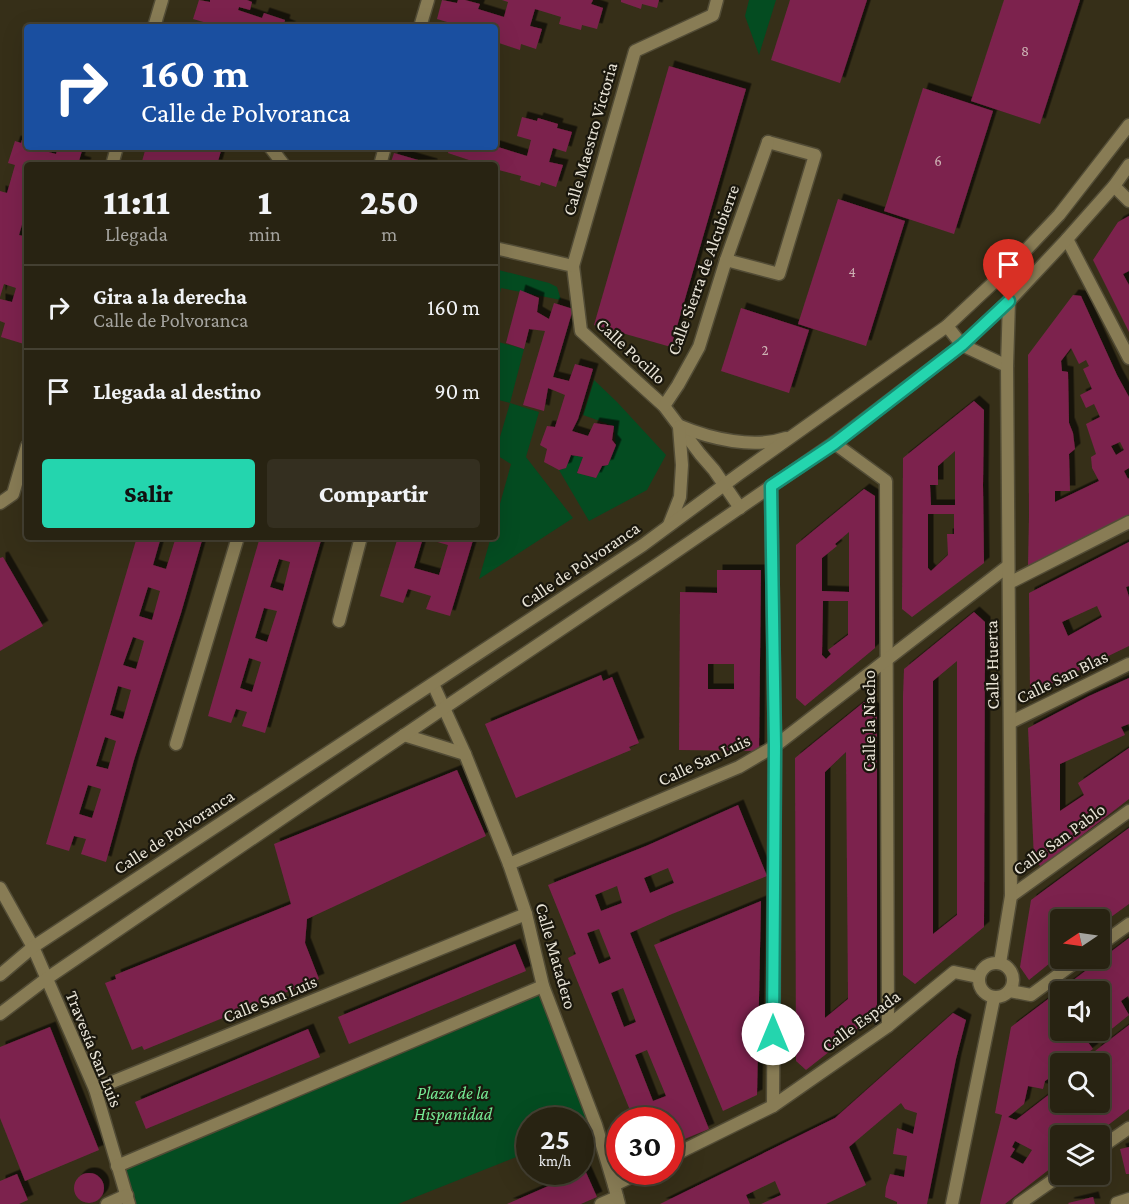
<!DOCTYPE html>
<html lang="es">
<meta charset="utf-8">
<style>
:root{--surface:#282312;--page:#342f20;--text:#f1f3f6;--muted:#a5a49f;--line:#444032;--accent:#24d5ae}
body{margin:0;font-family:"Crimson Pro",serif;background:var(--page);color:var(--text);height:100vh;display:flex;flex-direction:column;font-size:22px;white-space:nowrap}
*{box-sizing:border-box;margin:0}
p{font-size:20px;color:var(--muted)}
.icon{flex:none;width:33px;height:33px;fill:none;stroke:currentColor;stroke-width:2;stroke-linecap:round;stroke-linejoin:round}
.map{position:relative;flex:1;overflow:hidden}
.drawer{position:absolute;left:24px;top:162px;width:474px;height:378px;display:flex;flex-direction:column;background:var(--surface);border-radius:6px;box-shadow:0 6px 24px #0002,0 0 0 2px var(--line)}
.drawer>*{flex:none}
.hud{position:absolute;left:24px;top:24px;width:474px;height:126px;border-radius:6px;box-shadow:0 6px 24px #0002,0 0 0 2px var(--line);background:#1a4fa0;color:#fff;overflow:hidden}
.needle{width:39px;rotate:257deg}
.buttons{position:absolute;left:1050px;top:909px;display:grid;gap:12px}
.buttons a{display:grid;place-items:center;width:60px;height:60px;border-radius:6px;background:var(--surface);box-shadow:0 6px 24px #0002,0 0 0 2px var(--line);font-size:30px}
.speed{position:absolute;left:516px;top:1107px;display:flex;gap:12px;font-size:30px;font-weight:700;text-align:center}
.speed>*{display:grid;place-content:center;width:78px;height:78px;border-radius:50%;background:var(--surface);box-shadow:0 6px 24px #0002,0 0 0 2px var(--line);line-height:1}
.speed small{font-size:15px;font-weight:400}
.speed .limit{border:9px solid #d22;background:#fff;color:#111}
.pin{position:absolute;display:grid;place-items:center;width:51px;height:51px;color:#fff;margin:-62px -26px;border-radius:50% 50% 50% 0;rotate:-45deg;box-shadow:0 0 6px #0007}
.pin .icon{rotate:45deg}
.me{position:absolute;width:66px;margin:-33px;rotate:0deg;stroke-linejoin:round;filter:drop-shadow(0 0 4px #0008)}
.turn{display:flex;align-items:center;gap:21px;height:126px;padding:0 18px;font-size:27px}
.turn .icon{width:78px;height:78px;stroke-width:2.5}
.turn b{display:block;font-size:42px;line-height:51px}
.eta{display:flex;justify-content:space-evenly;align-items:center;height:102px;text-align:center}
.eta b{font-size:36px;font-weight:800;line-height:42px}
.button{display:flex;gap:12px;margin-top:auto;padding:12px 18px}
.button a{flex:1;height:69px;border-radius:6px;background:var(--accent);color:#111;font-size:24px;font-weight:800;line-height:69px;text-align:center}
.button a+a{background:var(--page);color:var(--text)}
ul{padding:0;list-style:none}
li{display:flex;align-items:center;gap:18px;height:84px;padding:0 18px;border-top:2px solid var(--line)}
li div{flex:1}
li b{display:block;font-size:22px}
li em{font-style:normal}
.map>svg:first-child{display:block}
</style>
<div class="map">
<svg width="1129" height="1204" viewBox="0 0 1129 1204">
<defs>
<filter id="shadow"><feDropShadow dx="5.5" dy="-5.5" stdDeviation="0" flood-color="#0009"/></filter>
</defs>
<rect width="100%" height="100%" fill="#362f18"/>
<!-- green -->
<g fill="#044c21">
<polygon points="749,0 776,0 759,55 745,16"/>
<polygon points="495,269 549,283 557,287 561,300 501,288 495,317"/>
<polygon points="495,341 524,349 510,403 539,412 526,457 573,518 479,579 491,537 495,537 495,522 511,464 495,454 510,403 495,399"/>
<polygon points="594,380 617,402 666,455 647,490 589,521 559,470 566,468 571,455 583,457 577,473 596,478 602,466 608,465 616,445 614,426 583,415"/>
<polygon points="543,986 596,1125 581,1131 580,1120 530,1120 529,1152 398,1204 129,1204 117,1166"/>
</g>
<!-- building -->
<g fill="#7b234d" fill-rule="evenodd" filter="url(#shadow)">
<polygon points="199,0 210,2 210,0 247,0 252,2 250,10 239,7 238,10 262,18 264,13 285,20 284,24 291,27 206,27 207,23 193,19"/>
<polygon points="442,0 457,3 458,0 465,0 480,4 478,9 504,17 508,2 502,0 593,0 591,4 603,8 597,29 582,25 581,30 559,24 561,17 535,9 530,26 542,29 536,49 521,44 520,50 499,43 500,39 495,37 495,27 446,27 447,22 437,19"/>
<polygon points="621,0 659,0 657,8 642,4 641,9 621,2"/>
<polygon points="790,0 867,0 840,83 771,60"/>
<polygon points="1004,0 1080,0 1040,124 971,101"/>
<polygon points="669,66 746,89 671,347 594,325"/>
<polygon points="923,88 993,111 954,234 884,211"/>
<polygon points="522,117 537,121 538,118 558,124 557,128 572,132 566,152 553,148 549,162 563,165 556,187 541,182 540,186 520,180 521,176 495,169 495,165 475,165 475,162 448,153 450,147 495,146 527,156 531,140 517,136"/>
<polygon points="26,126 27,147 46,147 45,151 56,154 58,147 83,147 79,161 86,163 85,165 27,165 27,222 23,221 19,235 27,237 27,335 24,344 1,337 5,323 0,321 0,299 12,302 16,288 4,284 0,297 0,191 7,193 15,165 8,163 15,141 21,143"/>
<polygon points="146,147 183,147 196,151 197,147 222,147 217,165 171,165 166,164 165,165 141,165"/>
<polygon points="394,153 432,164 432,165 390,165"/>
<polygon points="838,199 905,221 866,346 798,324"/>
<polygon points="1129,216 1129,271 1123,274 1129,285 1129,332 1093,260 1118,222"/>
<polygon points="520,290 539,298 537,312 549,319 554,303 573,309 553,377 569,381 575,364 593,369 578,419 572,431 588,436 594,423 614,426 612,440 616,445 608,465 602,466 596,478 577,473 583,457 571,455 566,468 559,470 544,462 547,449 540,445 547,426 555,427 565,395 548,388 544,411 523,405 545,331 529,329 524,349 506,343"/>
<path d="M1073 295 1081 296 1117 375 1129 397V468L1124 471 1128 479 1129 478V515L1028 566 1029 516 1028 355ZM1071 348 1079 364 1086 360 1089 366 1083 369 1092 389 1080 395 1086 408 1094 404 1100 417 1086 424 1096 454 1091 457 1092 468 1099 481 1055 502V491H1070L1069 454 1075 449 1073 433 1069 423 1068 372 1062 371 1061 361ZM1120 442 1124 450 1116 455 1111 446Z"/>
<polygon points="741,308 809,330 789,393 721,371"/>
<path d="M974 401 984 410 983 485 984 563 912 617 902 609 903 458ZM955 451V505H931L930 485H938V466ZM928 514H954V534H947L948 555 931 571 928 568Z"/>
<path d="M864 489 875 496V648L805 706 796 698V545ZM849 532V592L822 591V558L837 546 835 544ZM823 601H848V635L828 650 831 654 826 659 822 655Z"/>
<path d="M137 537H161L153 565 166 569 175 540 168 537H203L181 613 134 760 106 862 81 854 86 839 74 836 69 851 46 844ZM148 587 160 591 152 620 139 616ZM133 637 144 641 136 669 123 665ZM118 686 131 690 123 719 110 715ZM105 737 116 741 108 769 96 766ZM88 785 101 789 92 818 79 814Z"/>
<path d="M260 537H284L297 541 298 537H322L265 733 242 726 247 712 236 709 231 723 208 716ZM279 559 290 562 283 591 270 587ZM264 608 277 611 267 642 255 638ZM249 658 261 662 252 692 240 688Z"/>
<path d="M398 537H474L450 616 426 609 431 596 408 589 403 603 380 596ZM423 538 448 545 439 575 414 568Z"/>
<path d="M1129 542V586L1126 587 1129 597V646L1030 694 1029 593ZM1097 606 1102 617 1068 636 1062 622Z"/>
<polygon points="3,557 43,626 0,651 0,558"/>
<path d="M717 570H761L759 751 679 750 680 592 717 593ZM708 664H734V689H708Z"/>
<path d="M974 612 985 622 984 927 915 984 903 975V696L904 669ZM957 661V915L933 934V681Z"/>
<polygon points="601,675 603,681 612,677 639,743 629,747 631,750 516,798 485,724"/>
<polygon points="1129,678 1129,724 1121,727 1125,735 1060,764 1060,811 1084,795 1078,783 1129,748 1129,799 1041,867 1034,859 1028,728 1089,696"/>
<path d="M864 702 877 711V1014L806 1070 796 1061 795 758ZM846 752 848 999 825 1018V772Z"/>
<polygon points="457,770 486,836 307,919 305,943 319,979 144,1050 142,1046 132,1050 105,983 116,979 115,975 291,904 274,844"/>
<path d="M738 805 767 876 672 914 630 933 709 1129 670 1145V1120H634L568 958 576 954 548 885 646 846ZM668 868 674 883 650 893 644 878ZM617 886 622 903 601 911 595 895ZM599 929 611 959 599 964 587 933ZM623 988 636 1022 624 1027 611 993ZM647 1050 666 1096 653 1101 635 1055Z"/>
<polygon points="1129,828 1129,904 1100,925 1100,920 1060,920 1060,955 1029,980 1020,967 1031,900"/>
<polygon points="761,901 757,1095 723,1111 654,945"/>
<path d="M1129 938V998L1128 996 1121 1001 1129 1015 1098 1040 1091 1030H1100V992H1060V1030H1079L1093 1049 1072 1064H1060V1071L1045 1081 1043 1089 1028 1086 1024 1104 1008 1117 1016 1120 1060 1086V1102H1100V1064H1089L1099 1056 1095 1051 1129 1025V1109L1094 1136H1060V1161L1005 1204H980L1002 1115 995 1113 1011 1027ZM1015 1141 1032 1150 1023 1164 1010 1157 1015 1149 1012 1147Z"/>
<polygon points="515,944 526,971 349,1044 338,1017"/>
<polygon points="953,1013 966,1020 956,1059 927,1204 897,1204 897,1202 885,1197 886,1187 890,1174 904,1177 907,1156 893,1154 897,1128 913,1134 917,1113 905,1109 901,1103 849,1147 866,1185 826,1204 761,1204 781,1195 775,1181 746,1195 750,1204 660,1204 835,1118"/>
<polygon points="50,1027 99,1150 25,1181 0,1118 0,1047"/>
<polygon points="308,1029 320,1057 146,1129 135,1102"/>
<polygon points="1129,1147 1129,1174 1126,1174 1120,1149"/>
<polygon points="585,1170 597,1197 581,1204 507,1204"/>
<circle cx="89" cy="1188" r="15"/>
<polygon points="17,1174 28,1200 19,1204 0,1204 0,1181"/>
<polygon points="1093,1197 1095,1204 1069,1204 1068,1203"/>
</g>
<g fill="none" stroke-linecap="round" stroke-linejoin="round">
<defs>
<polyline id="service" points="726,260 779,274 815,155 768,142"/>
<g id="pedestrian">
<polyline points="420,27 428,0"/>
<polyline points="380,165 385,147"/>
</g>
<g id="minor">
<polyline points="154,27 162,0"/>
<polyline points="270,147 284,165"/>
<polyline points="112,165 117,147"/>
<polyline points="1114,186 1129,201"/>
<polyline points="1067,239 1129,358"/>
<polyline points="495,248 573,266 581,331 664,406 700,454 714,470 740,508"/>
<polyline points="573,266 635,51 713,15 717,0"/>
<polyline points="947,326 962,345 1007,366"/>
<polyline points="664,406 678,385 699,347 726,260 768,142"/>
<path d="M680 426C711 439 754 449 786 438"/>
<polyline points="834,443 886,481 888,1026"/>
<polyline points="771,486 775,746 773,1106"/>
<polyline points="0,503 13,494 27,446"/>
<polyline points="669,525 680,497 682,465 679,427"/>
<polyline points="1009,583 1129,522"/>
<polyline points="339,621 361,537"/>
<polyline points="433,684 465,754 509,864 526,914 543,986 596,1125 614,1185 619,1204"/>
<polyline points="1011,722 1129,664"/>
<polyline points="404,735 465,754"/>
<polyline points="176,744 238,537"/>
<polyline points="509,864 739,767 775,746 1008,566"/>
<polyline points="0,888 33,947 95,1089 129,1204"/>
<polyline points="1011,896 1129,811"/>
<polyline points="1100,945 1129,924"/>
<circle cx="996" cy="980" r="17"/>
<polyline points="1000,963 1011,896 1007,366 1009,301"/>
<polyline points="0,975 33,947 643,545 739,474 947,326 1009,268 1059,215 1129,125"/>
<polyline points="1010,991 1031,995 1081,958"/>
<polyline points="0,1014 46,979 444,708 658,564 834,443 962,345 1009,301 1067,239 1114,186 1129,165"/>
<polyline points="95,1089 526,914"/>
<polyline points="1100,1148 1129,1128"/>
<polyline points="670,1157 773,1106 888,1026 954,972 978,977"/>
<polyline points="117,1166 543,986"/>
<polyline points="614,1185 641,1172"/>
<polyline points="107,1204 127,1195"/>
<polyline points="601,1204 617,1197"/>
<polyline points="952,1204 994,998"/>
<polyline points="1019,1204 1062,1174"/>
<polyline points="1117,1204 1117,1203 1129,1199"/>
</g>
</defs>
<!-- service casing -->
<use href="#service" stroke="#524c36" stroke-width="15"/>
<!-- pedestrian casing -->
<use href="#pedestrian" stroke="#524c36" stroke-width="15"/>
<!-- minor casing -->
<use href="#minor" stroke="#524c36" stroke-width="15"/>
<!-- service -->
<use href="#service" stroke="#887c55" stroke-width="12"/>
<!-- pedestrian -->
<use href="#pedestrian" stroke="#887c55" stroke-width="12"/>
<!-- minor -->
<use href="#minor" stroke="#887c55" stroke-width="12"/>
</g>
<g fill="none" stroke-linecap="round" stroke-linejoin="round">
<defs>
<polyline id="route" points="773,1034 775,746 771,486 834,444 962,345 1009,301"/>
</defs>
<!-- route casing -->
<use href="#route" stroke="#178a71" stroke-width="15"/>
<!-- route -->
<use href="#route" stroke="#24d5ae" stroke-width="10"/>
</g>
<g text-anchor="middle" stroke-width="4.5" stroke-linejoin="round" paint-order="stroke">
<!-- number labels -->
<g font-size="15" fill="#cdb3b4">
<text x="1025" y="56">8</text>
<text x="938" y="166">6</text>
<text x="852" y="277">4</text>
<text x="765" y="355">2</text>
</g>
<!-- street labels -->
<g font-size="18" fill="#e8e3d6" stroke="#1a170d">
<text transform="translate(590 139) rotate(-74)" y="6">Calle Maestro Victoria</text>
<text transform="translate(703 270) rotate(-70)" y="6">Calle Sierra de Alcubierre</text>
<text transform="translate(631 351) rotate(43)" y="6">Calle Pocillo</text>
<text transform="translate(580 565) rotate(-34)" y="6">Calle de Polvoranca</text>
<text transform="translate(992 665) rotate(-91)" y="6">Calle Huerta</text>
<text transform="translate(1062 677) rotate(-26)" y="6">Calle San Blas</text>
<text transform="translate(869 721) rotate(-90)" y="6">Calle la Nacho</text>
<text transform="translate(704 760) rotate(-25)" y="6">Calle San Luis</text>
<text transform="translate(174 832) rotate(-33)" y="6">Calle de Polvoranca</text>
<text transform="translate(1059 839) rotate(-36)" y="6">Calle San Pablo</text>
<text transform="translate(556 956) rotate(74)" y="6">Calle Matadero</text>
<text transform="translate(270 999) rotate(-22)" y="6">Calle San Luis</text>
<text transform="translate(861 1021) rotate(-36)" y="6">Calle Espada</text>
<text transform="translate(94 1049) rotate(68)" y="6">Travesía San Luis</text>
</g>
<!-- park labels -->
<g font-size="18" font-style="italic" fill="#76e994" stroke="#1a170d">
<text x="453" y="1099">Plaza de la<tspan x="453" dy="21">Hispanidad</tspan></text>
</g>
</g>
</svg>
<div class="buttons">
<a><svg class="needle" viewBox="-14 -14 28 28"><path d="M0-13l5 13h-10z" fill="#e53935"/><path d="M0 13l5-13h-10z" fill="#a5a49f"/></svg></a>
<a><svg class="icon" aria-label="sound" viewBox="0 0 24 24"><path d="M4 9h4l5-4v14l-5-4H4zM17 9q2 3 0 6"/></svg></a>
<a><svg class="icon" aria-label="search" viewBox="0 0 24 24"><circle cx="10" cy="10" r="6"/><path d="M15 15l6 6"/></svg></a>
<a><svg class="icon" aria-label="layers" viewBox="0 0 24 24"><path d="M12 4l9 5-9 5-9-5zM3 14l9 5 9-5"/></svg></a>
</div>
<div class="speed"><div>25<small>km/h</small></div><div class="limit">30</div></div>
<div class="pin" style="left:1009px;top:301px;background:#d93025"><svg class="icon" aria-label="arrive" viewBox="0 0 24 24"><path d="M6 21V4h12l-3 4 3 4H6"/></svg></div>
<svg class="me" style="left:773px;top:1034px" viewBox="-20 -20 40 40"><circle r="19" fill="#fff"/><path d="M0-13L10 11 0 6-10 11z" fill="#24d5ae"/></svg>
<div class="hud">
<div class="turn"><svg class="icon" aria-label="right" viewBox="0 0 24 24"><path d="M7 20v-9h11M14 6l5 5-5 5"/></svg><div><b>160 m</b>Calle de Polvoranca</div></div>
</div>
<section class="drawer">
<div class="eta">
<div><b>11:11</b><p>Llegada</p></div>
<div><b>1</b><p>min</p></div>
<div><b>250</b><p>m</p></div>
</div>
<ul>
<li><svg class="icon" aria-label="right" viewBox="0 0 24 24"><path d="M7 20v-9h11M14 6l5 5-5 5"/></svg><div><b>Gira a la derecha</b><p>Calle de Polvoranca</p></div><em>160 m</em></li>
<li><svg class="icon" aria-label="arrive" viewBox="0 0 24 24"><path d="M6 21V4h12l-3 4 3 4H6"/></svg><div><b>Llegada al destino</b></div><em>90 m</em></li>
</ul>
<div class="button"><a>Salir</a><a>Compartir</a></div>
</section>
</div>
